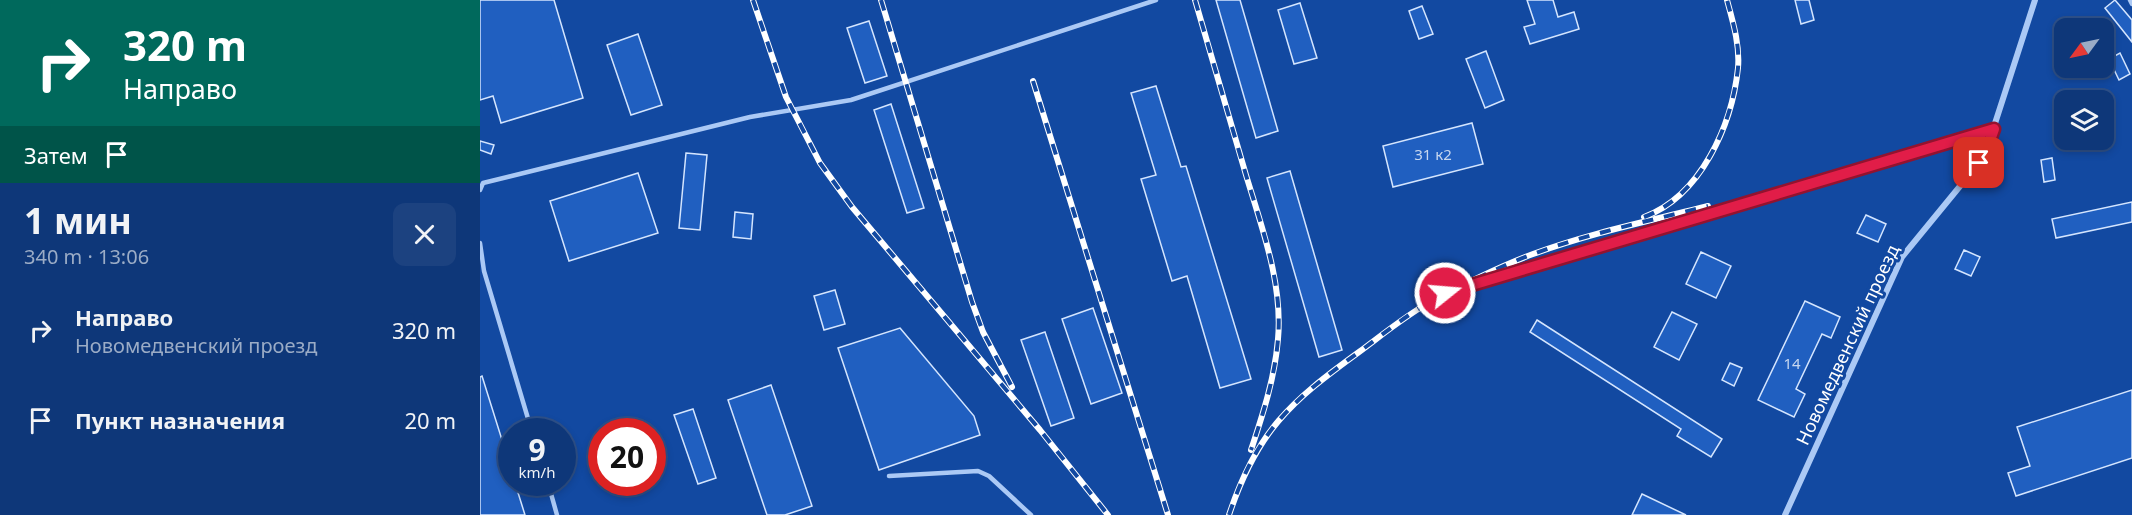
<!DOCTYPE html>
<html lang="ru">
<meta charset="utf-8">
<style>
:root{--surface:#0e3779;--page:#1c4280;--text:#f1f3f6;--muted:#9bacc6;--line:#2e518a}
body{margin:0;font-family:"Noto Sans",sans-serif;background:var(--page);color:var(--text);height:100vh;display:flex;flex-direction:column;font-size:22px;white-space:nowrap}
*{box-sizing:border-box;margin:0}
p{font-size:20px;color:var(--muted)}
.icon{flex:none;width:33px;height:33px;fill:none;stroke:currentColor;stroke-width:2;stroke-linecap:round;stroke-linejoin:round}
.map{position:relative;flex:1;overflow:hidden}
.details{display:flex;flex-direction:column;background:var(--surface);width:480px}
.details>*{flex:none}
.banner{background:#00695c;color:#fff;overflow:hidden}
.needle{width:39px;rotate:237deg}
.controls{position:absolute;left:1574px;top:18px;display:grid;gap:12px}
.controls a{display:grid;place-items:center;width:60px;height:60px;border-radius:12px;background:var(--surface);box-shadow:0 3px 9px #0003,0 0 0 2px var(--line);font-size:30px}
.speed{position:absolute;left:18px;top:418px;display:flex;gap:12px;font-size:30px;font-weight:700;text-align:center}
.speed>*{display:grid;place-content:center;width:78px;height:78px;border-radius:50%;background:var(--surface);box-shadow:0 3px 9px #0003,0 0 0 2px var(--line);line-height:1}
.speed small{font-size:15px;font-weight:400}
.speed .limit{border:9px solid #d22;background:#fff;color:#111}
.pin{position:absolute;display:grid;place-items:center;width:51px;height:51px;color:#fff;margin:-26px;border-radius:12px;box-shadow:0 3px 9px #0006}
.me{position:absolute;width:66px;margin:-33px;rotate:73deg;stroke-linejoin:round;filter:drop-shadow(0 0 4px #0008)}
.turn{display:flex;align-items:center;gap:21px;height:126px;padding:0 24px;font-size:27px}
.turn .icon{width:78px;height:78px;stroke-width:2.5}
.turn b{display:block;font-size:42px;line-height:51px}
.then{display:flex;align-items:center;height:57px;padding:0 24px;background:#0003;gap:12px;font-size:22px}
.round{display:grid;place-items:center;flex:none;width:63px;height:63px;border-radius:12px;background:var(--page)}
.overview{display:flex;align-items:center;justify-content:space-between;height:102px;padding:0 24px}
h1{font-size:36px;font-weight:700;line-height:45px}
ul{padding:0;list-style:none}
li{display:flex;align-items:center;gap:18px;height:90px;padding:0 24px}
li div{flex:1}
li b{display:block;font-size:22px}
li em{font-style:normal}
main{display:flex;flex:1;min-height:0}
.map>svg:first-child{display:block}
</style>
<main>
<section class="details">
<div class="banner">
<div class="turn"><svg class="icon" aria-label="right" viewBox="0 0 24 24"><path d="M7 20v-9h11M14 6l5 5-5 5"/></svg><div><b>320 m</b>Направо</div></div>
<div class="then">Затем<svg class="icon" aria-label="arrive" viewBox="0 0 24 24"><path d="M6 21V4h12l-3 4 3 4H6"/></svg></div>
</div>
<div class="overview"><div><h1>1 мин</h1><p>340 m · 13:06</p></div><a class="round"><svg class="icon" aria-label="close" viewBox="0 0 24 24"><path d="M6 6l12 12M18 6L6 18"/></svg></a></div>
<ul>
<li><svg class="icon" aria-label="right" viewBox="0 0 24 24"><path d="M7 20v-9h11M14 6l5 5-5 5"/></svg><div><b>Направо</b><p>Новомедвенский проезд</p></div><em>320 m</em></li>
<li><svg class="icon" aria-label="arrive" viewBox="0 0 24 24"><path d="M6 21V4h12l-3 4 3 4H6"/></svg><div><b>Пункт назначения</b></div><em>20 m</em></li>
</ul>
</section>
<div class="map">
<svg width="1652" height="515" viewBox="0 0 1652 515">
<rect width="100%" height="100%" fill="#1249a1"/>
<!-- building -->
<g fill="#205fc0" stroke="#d4e5fe" stroke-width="1.5">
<polygon points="0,0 74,0 103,98 21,123 13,96 0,100"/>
<polygon points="736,0 760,0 798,131 776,138"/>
<polygon points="1047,0 1073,0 1078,17 1094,12 1099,29 1050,44 1044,27 1055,24"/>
<polygon points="1315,0 1329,0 1334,20 1321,24"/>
<polygon points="1635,0 1652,20 1652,42 1625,8"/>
<polygon points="820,3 837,58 814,64 798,10"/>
<polygon points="942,6 953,34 939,39 929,11"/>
<polygon points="389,21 407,76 385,83 367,28"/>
<polygon points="158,34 182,105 151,115 127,45"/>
<polygon points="1006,51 1024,100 1005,108 986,59"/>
<polygon points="1640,53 1650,74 1639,80 1629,59"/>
<polygon points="676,86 701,167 706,166 771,379 740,388 707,276 692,281 661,179 676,175 651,93"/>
<polygon points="411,104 444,208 427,213 394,110"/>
<polygon points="992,123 1003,164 913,187 903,146"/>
<polygon points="0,141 14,145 11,154 0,150"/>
<polygon points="206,153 227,155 220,230 199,228"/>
<polygon points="1572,158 1575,180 1564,182 1561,160"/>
<polygon points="810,171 862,350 839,357 787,178"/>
<polygon points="158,173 178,233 89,261 70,201"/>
<polygon points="1652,202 1652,222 1576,238 1572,219"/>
<polygon points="255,212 273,214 271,239 253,237"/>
<polygon points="1386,215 1406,224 1398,242 1377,233"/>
<polygon points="1484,250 1500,257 1491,276 1475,269"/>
<polygon points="1221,252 1251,266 1236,298 1206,284"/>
<polygon points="355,290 365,324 344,330 334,296"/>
<polygon points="1325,301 1360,317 1351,338 1342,334 1316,389 1325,394 1314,417 1278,400"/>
<polygon points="613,308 642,393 611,404 582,319"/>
<polygon points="1192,312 1217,324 1199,360 1174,347"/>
<polygon points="1057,320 1242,439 1231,457 1197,436 1201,429 1050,332"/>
<polygon points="420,328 494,416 500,435 399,470 358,348"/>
<polygon points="565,332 594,418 571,426 541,340"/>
<polygon points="1250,363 1262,368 1254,386 1242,380"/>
<polygon points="2,376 32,472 32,483 35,483 45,515 0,515 0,377"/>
<polygon points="291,385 332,506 305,515 287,515 248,400"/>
<polygon points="1652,390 1652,458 1536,496 1528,473 1550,466 1537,427"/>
<polygon points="213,409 236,478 218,484 194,415"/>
<polygon points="1162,494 1206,515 1152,515"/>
</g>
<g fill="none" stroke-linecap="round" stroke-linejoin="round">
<!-- service -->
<g stroke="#abc9f5" stroke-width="4.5">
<polyline points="1650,0 1652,4"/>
<polyline points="0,190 3,183 270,117 371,100 676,0"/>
<polyline points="0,243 4,271 52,432"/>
<polyline points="965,293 1514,129"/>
<polyline points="409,476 498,471 509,476 551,515"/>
<polyline points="68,483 77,515"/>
</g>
<!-- minor -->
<polyline stroke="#abc9f5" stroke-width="6" points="1305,515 1422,257 1499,163 1508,145 1555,0"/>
<defs>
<g id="rail">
<polyline points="273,0 306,97 340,163 372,207 560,430 628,515"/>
<polyline points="401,0 492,302 503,332 532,387"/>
<path d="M715 0C732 58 749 117 766 175 782 228 803 284 798 339 795 377 783 414 771 450"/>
<polyline points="553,81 688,515"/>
<path d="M1164 217C1221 196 1252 125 1258 68 1260 45 1253 22 1247 0"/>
<path d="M749 515C777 431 810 402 879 352 902 335 925 316 950 302 983 285 1018 267 1053 254 1110 233 1169 221 1228 206"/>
</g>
</defs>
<!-- rail casing -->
<use href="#rail" stroke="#fff" stroke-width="6"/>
<!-- rail -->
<use href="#rail" stroke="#1249a1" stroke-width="4" stroke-dasharray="11" stroke-linecap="butt"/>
</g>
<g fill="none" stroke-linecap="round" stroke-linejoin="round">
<defs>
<polyline id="route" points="965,293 1514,129 1508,146 1499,163"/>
</defs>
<!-- route casing -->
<use href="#route" stroke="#92132f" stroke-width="15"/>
<!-- route -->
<use href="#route" stroke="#e11d48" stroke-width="10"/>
</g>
<g text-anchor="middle" stroke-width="6" stroke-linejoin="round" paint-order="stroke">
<!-- number labels -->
<g font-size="15" fill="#c7d7ef">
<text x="953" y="160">31 к2</text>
<text x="1312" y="369">14</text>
</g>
<!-- street labels -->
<g font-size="18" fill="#fff" stroke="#1249a1">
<text transform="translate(1368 345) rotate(-65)" y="6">Новомедвенский проезд</text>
</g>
</g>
</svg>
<div class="controls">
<a><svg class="needle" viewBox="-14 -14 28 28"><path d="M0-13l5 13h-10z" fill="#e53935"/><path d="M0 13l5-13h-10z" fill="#9bacc6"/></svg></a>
<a><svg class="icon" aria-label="layers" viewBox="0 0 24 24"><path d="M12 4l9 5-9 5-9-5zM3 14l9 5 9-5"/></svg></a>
</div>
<div class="speed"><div>9<small>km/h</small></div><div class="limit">20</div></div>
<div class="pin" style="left:1499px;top:163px;background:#d93025"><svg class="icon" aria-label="arrive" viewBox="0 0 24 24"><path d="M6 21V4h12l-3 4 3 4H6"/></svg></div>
<svg class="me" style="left:965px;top:293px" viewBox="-20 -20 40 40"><circle r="17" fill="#e11d48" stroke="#fff" stroke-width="3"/><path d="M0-11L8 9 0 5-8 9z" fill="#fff"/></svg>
</div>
</main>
